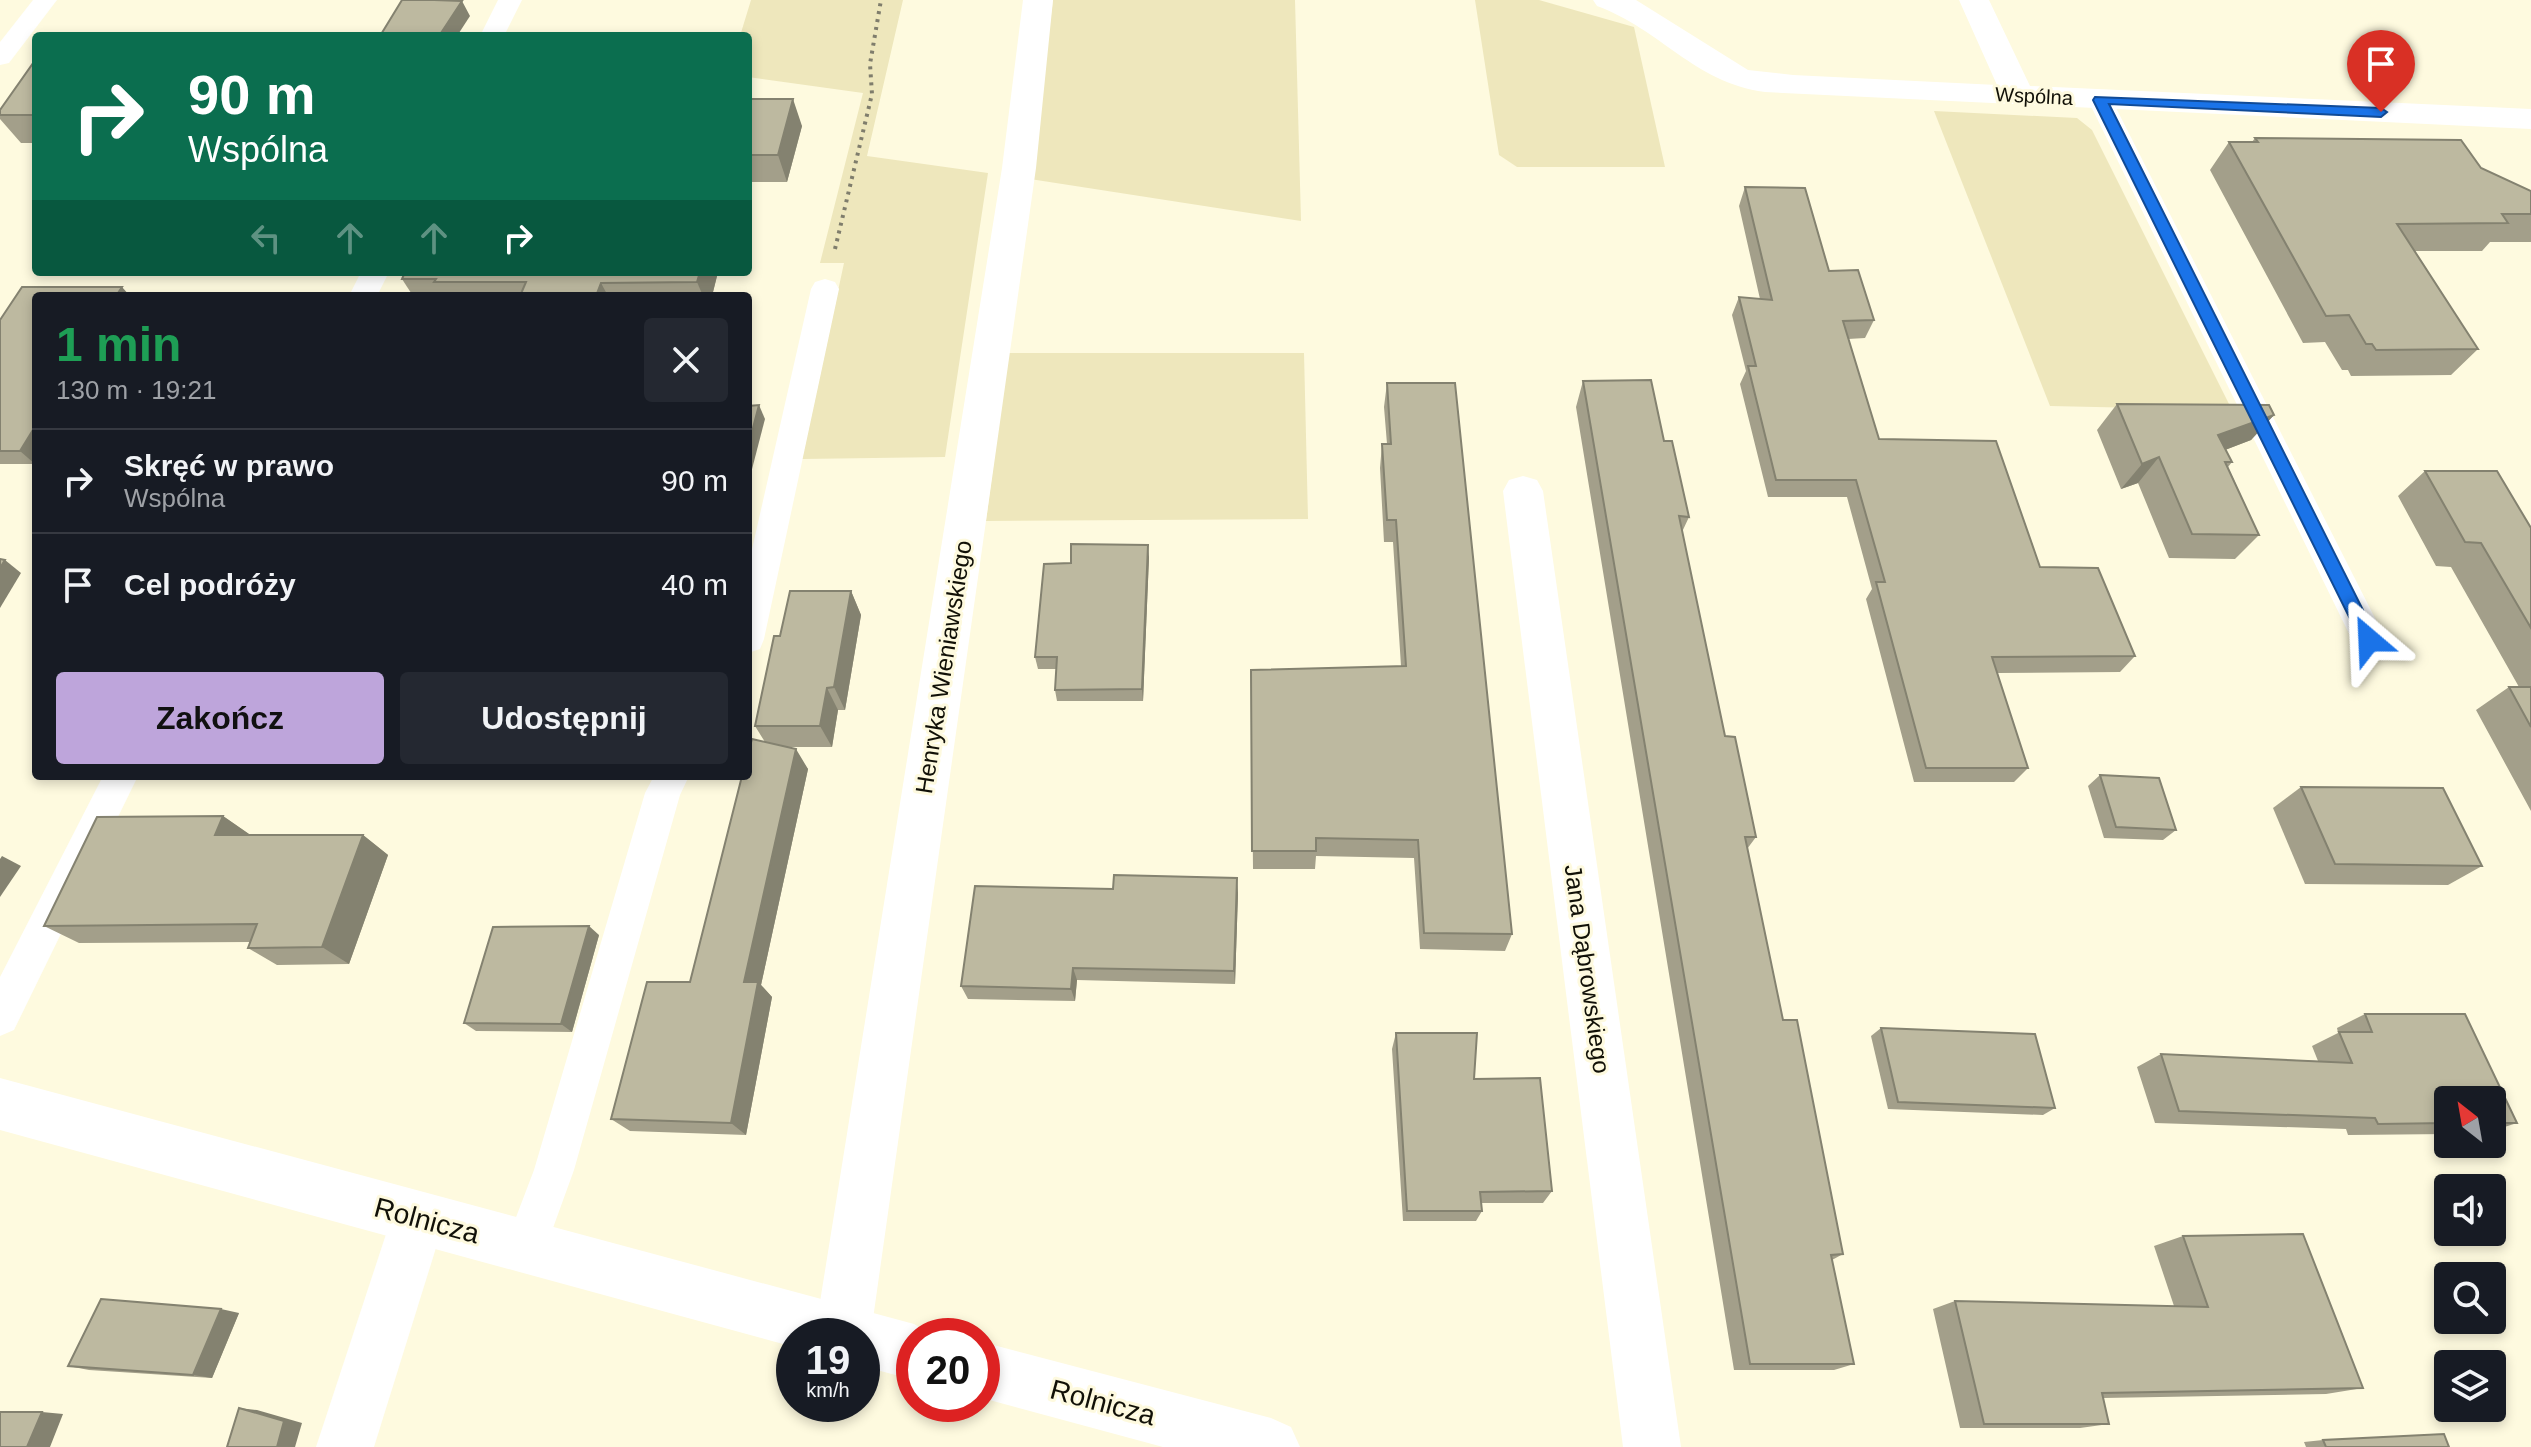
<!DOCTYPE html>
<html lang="pl">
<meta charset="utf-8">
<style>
:root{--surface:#171b24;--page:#242831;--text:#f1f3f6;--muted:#9ea1a6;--line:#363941;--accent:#bea5db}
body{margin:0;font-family:Arial,sans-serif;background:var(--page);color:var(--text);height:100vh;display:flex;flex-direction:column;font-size:30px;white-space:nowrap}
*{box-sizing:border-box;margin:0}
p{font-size:26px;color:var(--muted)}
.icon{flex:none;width:44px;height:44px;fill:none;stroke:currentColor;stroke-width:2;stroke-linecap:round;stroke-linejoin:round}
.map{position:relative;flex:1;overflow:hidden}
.sheet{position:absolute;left:32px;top:292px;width:720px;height:488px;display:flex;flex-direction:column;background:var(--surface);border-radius:8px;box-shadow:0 4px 12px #0003}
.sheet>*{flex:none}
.hud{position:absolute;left:32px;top:32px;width:720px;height:244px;border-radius:8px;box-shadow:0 4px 12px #0003;background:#0b6e4f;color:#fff;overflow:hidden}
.needle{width:52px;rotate:329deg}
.controls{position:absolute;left:2434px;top:1086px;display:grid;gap:16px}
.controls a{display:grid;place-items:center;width:72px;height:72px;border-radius:8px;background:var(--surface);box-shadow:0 4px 12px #0003;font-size:40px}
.speed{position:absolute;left:776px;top:1318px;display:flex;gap:16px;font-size:40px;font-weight:700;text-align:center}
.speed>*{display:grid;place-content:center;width:104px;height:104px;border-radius:50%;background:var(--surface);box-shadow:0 4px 12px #0003;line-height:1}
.speed small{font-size:20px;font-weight:400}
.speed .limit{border:12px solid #d22;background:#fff;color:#111}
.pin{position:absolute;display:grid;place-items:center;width:68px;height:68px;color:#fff;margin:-82px -34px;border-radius:50% 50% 50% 0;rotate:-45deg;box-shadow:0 0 8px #0007}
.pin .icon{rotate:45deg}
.me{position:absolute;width:88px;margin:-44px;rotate:334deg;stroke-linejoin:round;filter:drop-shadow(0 0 6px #0008)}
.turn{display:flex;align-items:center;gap:28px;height:168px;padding:0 24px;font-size:36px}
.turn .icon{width:104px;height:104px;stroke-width:2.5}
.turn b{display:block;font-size:56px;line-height:68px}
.lanes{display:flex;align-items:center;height:76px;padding:0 24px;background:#0003;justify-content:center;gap:40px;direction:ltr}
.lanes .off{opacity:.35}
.round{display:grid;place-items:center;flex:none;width:84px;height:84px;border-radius:8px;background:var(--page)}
.headline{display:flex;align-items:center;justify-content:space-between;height:136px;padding:0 24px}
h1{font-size:48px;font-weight:700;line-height:60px;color:#1e9e55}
.cta{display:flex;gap:16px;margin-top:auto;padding:16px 24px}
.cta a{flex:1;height:92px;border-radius:8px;background:var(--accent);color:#111;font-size:32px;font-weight:700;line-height:92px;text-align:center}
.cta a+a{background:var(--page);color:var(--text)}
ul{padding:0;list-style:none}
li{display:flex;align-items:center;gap:24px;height:104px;padding:0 24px;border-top:2px solid var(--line)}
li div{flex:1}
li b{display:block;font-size:30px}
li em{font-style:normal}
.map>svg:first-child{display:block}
</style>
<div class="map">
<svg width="2531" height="1447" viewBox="0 0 2531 1447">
<rect width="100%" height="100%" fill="#fefadf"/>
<!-- green -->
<g fill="#eee7bc">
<polygon points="751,0 903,0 867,156 988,173 945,457 802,459 844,263 820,263 863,93 748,77 748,36 740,36"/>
<polygon points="1053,0 1295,0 1301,221 1030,179"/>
<polygon points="1475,0 1539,0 1634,27 1665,167 1517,167 1499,155"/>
<polygon points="1934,111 2077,118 2092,130 2232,410 2050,406"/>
<polygon points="1008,353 1304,353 1308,519 986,521"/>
</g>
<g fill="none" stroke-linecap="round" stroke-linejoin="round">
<!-- path -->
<polyline stroke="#7f7d6c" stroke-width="4" stroke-dasharray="3 5" stroke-linecap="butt" points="835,249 872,94 870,64 881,0"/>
<!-- service -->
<g fill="#fff" fill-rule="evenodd">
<polygon points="33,0 57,0 9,63 0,65 0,42"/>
<polygon points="498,0 522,0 504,36 480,36"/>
<polygon points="2100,92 2112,100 2381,630 2385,640 2381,650 2369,654 2357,650 2088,100"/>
<polygon points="361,272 389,272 377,296 349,296"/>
<polygon points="825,279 835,282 839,289 764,639 760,649 748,653 748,567 811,289 815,282"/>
<polygon points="103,776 138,776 14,1030 0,1036 0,977"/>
<polygon points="654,776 689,776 680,795 574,1170 541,1261 526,1267 511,1261 505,1246 534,1170 645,793"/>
</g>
<!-- minor -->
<g fill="#fff" fill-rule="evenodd">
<polygon points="1023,0 1053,0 1036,168 871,1333 862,1353 862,1336 816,1336 815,1333 1002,168"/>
<path d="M1593 0H1636L1748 70 1793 75 1997 85 1959 0H1989L2030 86 2531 109V129L1765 92C1693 82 1662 30 1597 6Z"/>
<polygon points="1523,476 1537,480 1543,491 1681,1447 1623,1447 1503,491 1509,480"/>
<polygon points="418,1192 437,1200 445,1219 374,1447 316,1447 391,1219 399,1200"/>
</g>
<!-- tertiary -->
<g fill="#fff" fill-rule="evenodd">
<polygon points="0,1078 914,1324 935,1336 914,1336 914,1380 862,1366 862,1336 794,1336 794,1347 0,1130"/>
<polygon points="982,1342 1271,1418 1291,1427 1300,1447 1163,1447 982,1398"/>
</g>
</g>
<!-- wall -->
<g fill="#a39f8a">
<polygon points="36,59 36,143 21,143 0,119 0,110"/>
<polygon points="748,99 802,126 787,182 748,182"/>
<polygon points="2255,138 2481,168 2531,191 2531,242 2490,242 2482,251 2415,251 2478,349 2451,375 2351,376 2348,370 2342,370 2325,342 2303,343 2210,170 2229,142 2252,142"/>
<polygon points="1745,187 1829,271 1874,320 1865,338 1848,339 1879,439 2040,567 2135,656 2120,672 1997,673 2028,768 2014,782 1914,782 1866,599 1872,589 1847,497 1768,497 1740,384 1746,371 1732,315 1739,297 1760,299 1739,206"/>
<polygon points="405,272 718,272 712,296 413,296 402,279"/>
<polygon points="36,296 36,463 35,464 0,464 0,320"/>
<polygon points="1583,381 1664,441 1689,517 1682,532 1725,736 1756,837 1747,849 1783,1020 1843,1254 1832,1260 1854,1364 1834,1370 1734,1370 1576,407"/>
<polygon points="1387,383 1512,934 1505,951 1420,949 1414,858 1316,856 1315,869 1253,869 1251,670 1401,666 1393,542 1384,542 1380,468 1382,444 1387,444 1384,407"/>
<polygon points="2117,404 2274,415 2251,440 2225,450 2232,462 2228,467 2259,535 2235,559 2169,558 2138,483 2121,489 2097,430"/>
<polygon points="2425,471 2531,528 2531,811 2476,710 2509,687 2519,687 2451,567 2436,566 2398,496"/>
<polygon points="1149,557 1143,701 1057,701 1055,690 1056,669 1038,669 1035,657 1071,563"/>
<polygon points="851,591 861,615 845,710 838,710 832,747 790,747 808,769 761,985 772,997 746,1135 630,1131 611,1119 690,982 765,742 755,726 780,636"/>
<polygon points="2100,775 2176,830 2163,840 2104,838 2088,786"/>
<polygon points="2301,787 2482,866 2448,885 2305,884 2273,808"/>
<polygon points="223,816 250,835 363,835 388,855 349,964 277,965 248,948 250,942 79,943 44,926"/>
<polygon points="1238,893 1235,984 1077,980 1075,1001 968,999 961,986"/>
<polygon points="599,935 572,1032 476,1031 464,1023"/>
<polygon points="2365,1014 2465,1014 2517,1123 2492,1131 2492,1100 2448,1100 2448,1134 2348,1135 2346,1129 2155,1123 2137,1067 2161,1054 2318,1061 2312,1046 2338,1033 2337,1028"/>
<polygon points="1881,1028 2055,1108 2043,1115 1888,1109 1871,1036"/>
<polygon points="1396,1033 1474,1079 1552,1191 1543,1203 1482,1203 1482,1211 1476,1221 1403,1221 1392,1049"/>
<polygon points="2183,1236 2363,1388 2326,1394 2103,1398 2109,1424 2080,1428 1960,1428 1933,1309 1955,1301 2174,1306 2154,1246"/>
<polygon points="239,1313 212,1378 89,1370 68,1366"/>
<polygon points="2323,1440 2449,1447 2306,1447 2304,1442"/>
</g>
<!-- shaded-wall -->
<g fill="#848270">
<polygon points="462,1 470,16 457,36 439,36"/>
<polygon points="793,99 802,126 787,182 778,155"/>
<polygon points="700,272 718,272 712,296 703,296 697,282"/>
<polygon points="601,283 608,296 596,296"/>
<polygon points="122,287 130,296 116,296"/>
<polygon points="759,405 765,419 751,473 748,467 748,447"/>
<polygon points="2274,415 2251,440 2196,461 2218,435"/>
<polygon points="36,425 36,463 35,464 20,451"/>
<polygon points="2159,457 2138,483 2121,489 2142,464"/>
<polygon points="1148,545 1149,557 1143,701 1142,689"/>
<polygon points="5,560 21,573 0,608 0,568"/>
<polygon points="851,591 861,615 845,710 834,687"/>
<polygon points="827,688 838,710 832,747 820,726"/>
<polygon points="796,749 808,769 761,985 772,997 746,1135 731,1123 744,982"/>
<polygon points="223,816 252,836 215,835"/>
<polygon points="363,835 388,855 349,964 322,947"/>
<polygon points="2,856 21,866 0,897 0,859"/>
<polygon points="1237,878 1238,893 1235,984 1234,971"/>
<polygon points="589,926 599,935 572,1032 561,1024"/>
<polygon points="1073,968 1077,980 1075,1001 1071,989"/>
<polygon points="221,1309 239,1313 212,1378 193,1375"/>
<polygon points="239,1408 257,1410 302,1423 295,1447 277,1447"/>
<polygon points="42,1412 63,1414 50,1447 27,1447"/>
</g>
<!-- building -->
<g fill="#bdb9a0" stroke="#848270" stroke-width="2">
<polygon points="402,0 434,0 462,1 439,36 380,36"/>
<polygon points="36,59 36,115 0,115 0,110"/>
<polygon points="748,99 793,99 778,155 748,155"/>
<polygon points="2255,138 2461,140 2481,168 2531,191 2531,214 2502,214 2508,223 2397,224 2478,349 2376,350 2372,344 2366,344 2349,315 2326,316 2229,142 2258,142"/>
<polygon points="1745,187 1805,188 1829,271 1858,270 1874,320 1843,321 1879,439 1996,441 2040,567 2098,568 2135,656 1992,657 2028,768 1926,768 1876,582 1885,582 1856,480 1776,480 1748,366 1756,366 1739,297 1772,300"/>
<polygon points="405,272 700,272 697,282 601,283 596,296 520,296 526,282 434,282 436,279 402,279"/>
<polygon points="22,287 122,287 116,296 36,296 36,425 20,451 0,451 0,320"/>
<polygon points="1651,380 1664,441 1672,441 1689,517 1679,516 1725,736 1735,737 1756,837 1745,837 1783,1020 1797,1020 1843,1254 1831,1255 1854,1364 1750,1364 1583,381"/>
<polygon points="1387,383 1455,383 1512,934 1424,933 1418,840 1316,838 1316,851 1252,851 1251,670 1406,666 1396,520 1387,520 1382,444 1391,444"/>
<polygon points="2117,404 2269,405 2274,415 2218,435 2232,462 2225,462 2259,535 2192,534 2159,457 2142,464"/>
<polygon points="759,405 748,447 748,406"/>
<polygon points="2425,471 2497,471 2531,528 2531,628 2481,543 2465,542"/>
<polygon points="1071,544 1148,545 1142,689 1055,690 1057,657 1035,657 1044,564 1071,563"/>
<polygon points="0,559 5,560 0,568"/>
<polygon points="790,591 851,591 834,687 827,688 820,726 755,726 774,636 780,636"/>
<polygon points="2509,687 2531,687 2531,727"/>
<polygon points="752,739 796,749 744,982 758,982 731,1123 611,1119 647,982 690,982 742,776 748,776 748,753"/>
<polygon points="2100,775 2159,778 2176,830 2116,827"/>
<polygon points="2301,787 2443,788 2482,866 2335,864"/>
<polygon points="223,816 215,835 363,835 322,947 248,948 257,924 44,926 97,817"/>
<polygon points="1114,875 1237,878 1234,971 1073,968 1071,989 961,986 975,886 1113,889"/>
<polygon points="589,926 561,1024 464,1023 493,927"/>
<polygon points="2365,1014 2465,1014 2517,1123 2492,1123 2492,1100 2448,1100 2448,1123 2378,1124 2375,1118 2179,1111 2161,1054 2352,1063 2339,1032 2372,1032"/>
<polygon points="1881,1028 2035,1034 2055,1108 1898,1102"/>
<polygon points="1396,1033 1477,1033 1474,1079 1540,1078 1552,1191 1480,1192 1482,1211 1407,1211"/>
<polygon points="2303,1234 2363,1388 2102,1393 2109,1424 1984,1424 1955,1301 2208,1307 2183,1236"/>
<polygon points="101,1299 221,1309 193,1375 68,1366"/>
<polygon points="239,1408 284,1421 277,1447 227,1447"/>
<polygon points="0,1412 42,1412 27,1447 0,1447"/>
<polygon points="2444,1434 2449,1447 2326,1447 2323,1440"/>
</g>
<!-- route -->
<polygon fill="#1a73e8" stroke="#114b97" stroke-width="2" points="2095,97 2381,108 2387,112 2381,117 2109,104 2378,640 2375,645 2363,645 2093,100"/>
<g text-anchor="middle" stroke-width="6" stroke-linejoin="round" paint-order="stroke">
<!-- far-street labels -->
<g font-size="20" fill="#111007" stroke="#fefadf">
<text transform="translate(2034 96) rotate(3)" y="7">Wspólna</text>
</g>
<!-- street labels -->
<g font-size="24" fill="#111007" stroke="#fefadf">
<text transform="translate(944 667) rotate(-81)" y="8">Henryka Wieniawskiego</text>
<text transform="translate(1587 969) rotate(82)" y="8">Jana Dąbrowskiego</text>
</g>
<!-- near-street labels -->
<g font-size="28" fill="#111007" stroke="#fefadf">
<text transform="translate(427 1220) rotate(15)" y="10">Rolnicza</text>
<text transform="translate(1103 1402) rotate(15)" y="10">Rolnicza</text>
</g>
</g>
</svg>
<div class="controls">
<a><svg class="needle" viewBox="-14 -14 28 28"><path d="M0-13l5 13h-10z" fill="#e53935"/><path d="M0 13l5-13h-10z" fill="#9ea1a6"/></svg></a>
<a><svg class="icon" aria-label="sound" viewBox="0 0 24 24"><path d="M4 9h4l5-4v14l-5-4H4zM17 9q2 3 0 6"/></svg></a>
<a><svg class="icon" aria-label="search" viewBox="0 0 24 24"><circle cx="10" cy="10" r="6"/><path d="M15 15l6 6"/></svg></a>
<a><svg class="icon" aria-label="layers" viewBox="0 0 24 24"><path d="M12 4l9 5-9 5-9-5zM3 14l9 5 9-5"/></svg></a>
</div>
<div class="speed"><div>19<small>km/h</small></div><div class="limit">20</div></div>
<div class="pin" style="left:2381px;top:112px;background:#d93025"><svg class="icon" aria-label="arrive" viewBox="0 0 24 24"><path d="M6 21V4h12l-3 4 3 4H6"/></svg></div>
<svg class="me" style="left:2369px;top:640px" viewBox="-20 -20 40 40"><path d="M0-17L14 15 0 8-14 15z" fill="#1a73e8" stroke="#fff" stroke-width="4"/></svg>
<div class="hud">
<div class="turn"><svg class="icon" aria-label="right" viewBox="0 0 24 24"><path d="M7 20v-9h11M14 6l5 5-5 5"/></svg><div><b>90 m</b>Wspólna</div></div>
<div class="lanes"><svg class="icon off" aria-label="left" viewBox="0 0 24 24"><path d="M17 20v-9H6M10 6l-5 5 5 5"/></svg><svg class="icon off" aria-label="ahead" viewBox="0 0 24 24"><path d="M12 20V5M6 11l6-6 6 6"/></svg><svg class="icon off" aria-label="ahead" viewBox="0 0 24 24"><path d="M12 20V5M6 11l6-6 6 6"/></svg><svg class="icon" aria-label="right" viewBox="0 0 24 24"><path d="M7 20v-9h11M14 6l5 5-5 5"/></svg></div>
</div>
<section class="sheet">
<div class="headline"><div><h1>1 min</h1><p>130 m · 19:21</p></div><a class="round"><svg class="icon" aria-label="close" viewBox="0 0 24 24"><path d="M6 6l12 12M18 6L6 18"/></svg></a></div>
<ul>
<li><svg class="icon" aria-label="right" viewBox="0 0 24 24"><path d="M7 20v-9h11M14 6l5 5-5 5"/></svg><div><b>Skręć w prawo</b><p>Wspólna</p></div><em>90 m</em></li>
<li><svg class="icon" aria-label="arrive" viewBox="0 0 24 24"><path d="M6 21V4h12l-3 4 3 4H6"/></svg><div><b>Cel podróży</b></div><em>40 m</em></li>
</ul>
<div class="cta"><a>Zakończ</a><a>Udostępnij</a></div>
</section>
</div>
